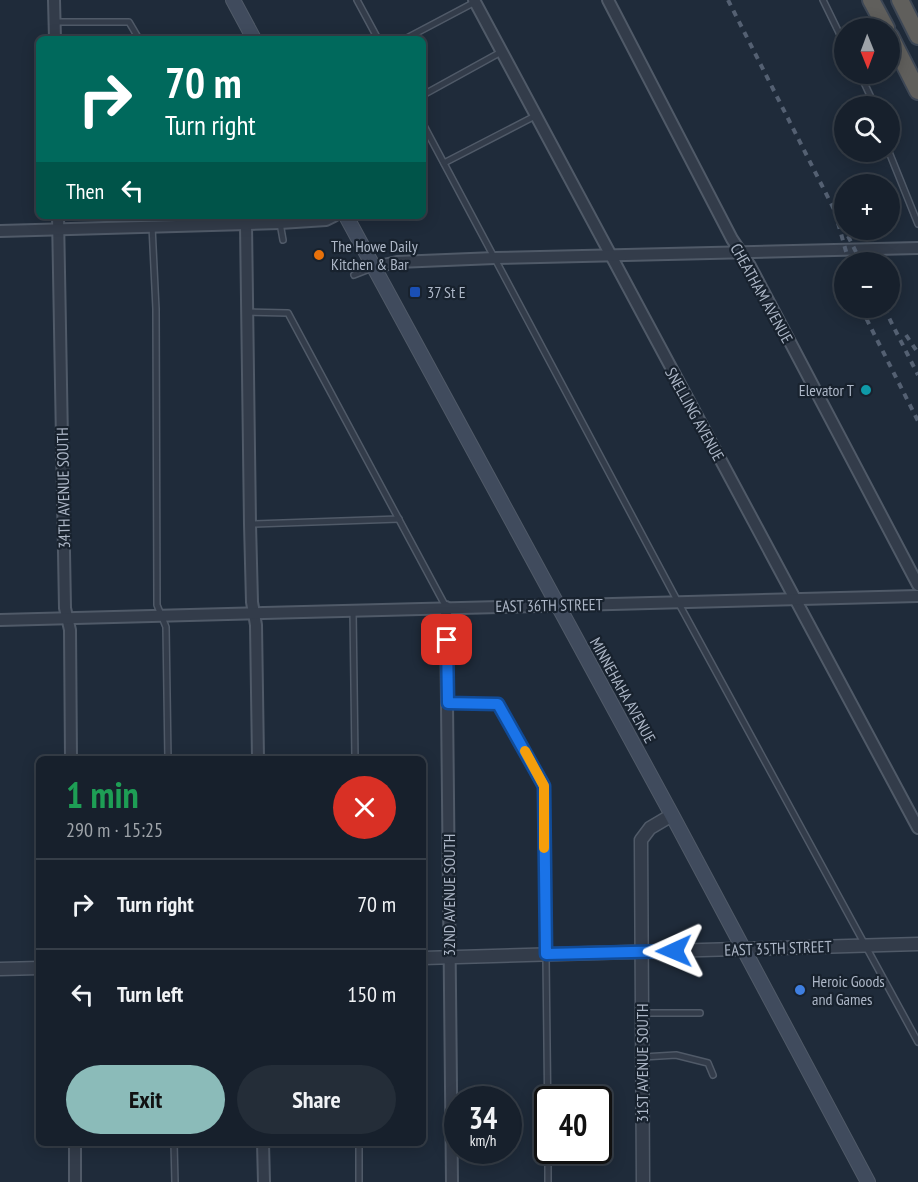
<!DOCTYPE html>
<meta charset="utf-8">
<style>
:root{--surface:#17202c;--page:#242d38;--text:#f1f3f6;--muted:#9ea3a9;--line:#363e48;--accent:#8bbbb9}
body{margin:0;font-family:"PT Sans Narrow",sans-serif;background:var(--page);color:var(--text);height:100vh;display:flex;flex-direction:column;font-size:22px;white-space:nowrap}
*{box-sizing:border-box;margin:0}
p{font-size:20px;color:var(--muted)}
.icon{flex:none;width:33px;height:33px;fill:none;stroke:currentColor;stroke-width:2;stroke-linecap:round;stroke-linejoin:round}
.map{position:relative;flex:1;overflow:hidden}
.side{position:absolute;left:36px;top:756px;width:390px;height:390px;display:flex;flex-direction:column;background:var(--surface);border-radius:9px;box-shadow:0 3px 15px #0003,0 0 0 2px var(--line)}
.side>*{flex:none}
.banner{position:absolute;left:36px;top:36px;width:390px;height:183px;border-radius:9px;box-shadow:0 3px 15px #0003,0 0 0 2px var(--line);background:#00695c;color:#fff;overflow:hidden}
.needle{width:39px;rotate:179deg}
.buttons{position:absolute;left:834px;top:18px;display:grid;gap:12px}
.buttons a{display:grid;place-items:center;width:66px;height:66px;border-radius:50%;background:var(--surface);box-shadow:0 3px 15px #0003,0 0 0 2px var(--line);font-size:30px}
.speed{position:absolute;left:444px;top:1086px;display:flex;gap:12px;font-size:30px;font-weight:700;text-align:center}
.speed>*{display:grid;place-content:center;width:78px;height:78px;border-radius:50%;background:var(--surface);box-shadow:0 3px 15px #0003,0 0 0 2px var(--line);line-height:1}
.speed small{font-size:15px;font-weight:400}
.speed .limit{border:3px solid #111;border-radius:9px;background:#fff;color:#111}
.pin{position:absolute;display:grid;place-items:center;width:51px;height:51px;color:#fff;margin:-26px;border-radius:12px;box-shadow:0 3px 9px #0006}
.me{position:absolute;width:66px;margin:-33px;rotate:269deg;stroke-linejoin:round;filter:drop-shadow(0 0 4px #0008)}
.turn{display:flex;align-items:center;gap:21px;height:126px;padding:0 30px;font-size:27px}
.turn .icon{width:78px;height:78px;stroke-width:2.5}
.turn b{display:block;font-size:42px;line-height:51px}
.then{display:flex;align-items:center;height:57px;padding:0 30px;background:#0003;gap:12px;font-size:22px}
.round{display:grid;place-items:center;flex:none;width:63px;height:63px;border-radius:32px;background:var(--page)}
.head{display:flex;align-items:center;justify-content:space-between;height:102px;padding:0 30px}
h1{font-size:36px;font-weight:800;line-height:45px;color:#1e9e55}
.button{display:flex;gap:12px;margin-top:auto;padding:12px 30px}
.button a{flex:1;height:69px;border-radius:36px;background:var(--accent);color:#111;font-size:24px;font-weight:800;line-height:69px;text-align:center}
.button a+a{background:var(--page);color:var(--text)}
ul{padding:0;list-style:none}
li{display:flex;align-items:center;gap:18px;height:90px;padding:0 30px;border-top:2px solid var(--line)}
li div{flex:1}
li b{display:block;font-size:22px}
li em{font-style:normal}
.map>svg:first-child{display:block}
</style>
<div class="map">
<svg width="918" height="1182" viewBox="0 0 918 1182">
<rect width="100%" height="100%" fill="#1f2b3a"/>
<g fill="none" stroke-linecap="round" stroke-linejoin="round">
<defs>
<g id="service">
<polyline points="357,0 378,39"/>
<polyline points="823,0 844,43"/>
<polyline points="54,22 129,22 139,39"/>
<polyline points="405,39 475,2"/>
<polyline points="860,74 875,106"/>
<polyline points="423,95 501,52"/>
<polyline points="423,124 678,602 918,1042"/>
<polyline points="889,152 918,224"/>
<polyline points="444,163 535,116"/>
<polyline points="235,216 239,224"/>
<polyline points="280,223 283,240"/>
<polyline points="152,226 156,309 157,605 166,627 168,759"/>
<polyline points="354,275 372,268"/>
<polyline points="247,312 288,313 446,607"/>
<polyline points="251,524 399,519"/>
<polyline points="353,610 355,759"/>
<polyline points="448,703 499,704 544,786 548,1129"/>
<polyline points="643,1013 700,1013"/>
<polyline points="643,1057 676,1055 708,1063 713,1075"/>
<polyline points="174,1143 175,1182"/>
<polyline points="359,1143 359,1182"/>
<polyline points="548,1150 548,1182"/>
</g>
<g id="minor">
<polyline points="54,0 55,39"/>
<path d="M474 0C620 277 772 551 918 828"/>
<polyline points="608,0 732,239 750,266 918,585"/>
<polyline points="58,216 65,608 70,630 71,759"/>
<polyline points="246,224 250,524 252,602 256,625 258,759"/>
<polyline points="0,231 280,223 326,220 334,216"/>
<polyline points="375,267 397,262 495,258 918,248"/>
<polyline points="446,607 452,1182"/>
<polyline points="0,620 918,596"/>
<polyline points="75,1143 75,1182"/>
<polyline points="263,1143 264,1182"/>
</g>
<g id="tertiary">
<polyline points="423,958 918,944"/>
<polyline points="0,969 39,968"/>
<polyline points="643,1182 641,840 650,828 672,815"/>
</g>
<g id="secondary">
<polyline points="233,0 254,39"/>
<polyline points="346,216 672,815 868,1182"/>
</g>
<g id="trunk">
<polyline points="871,0 886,28"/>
<polyline points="900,0 918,36"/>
<polyline points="890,36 918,91"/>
</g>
</defs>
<!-- service casing -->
<use href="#service" stroke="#505a68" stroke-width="8"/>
<!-- minor casing -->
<use href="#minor" stroke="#505a68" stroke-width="14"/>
<!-- tertiary casing -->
<use href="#tertiary" stroke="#505a68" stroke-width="15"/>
<!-- secondary casing -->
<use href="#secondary" stroke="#505a68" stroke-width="16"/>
<!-- trunk casing -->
<use href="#trunk" stroke="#3d4755" stroke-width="20"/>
<!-- service -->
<use href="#service" stroke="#333c4a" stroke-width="5"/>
<!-- minor -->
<use href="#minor" stroke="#333c4a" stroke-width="10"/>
<!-- tertiary -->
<use href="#tertiary" stroke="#333c4a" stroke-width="12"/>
<!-- secondary -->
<use href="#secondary" stroke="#404b5d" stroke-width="14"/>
<!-- trunk -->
<use href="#trunk" stroke="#605f5c" stroke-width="16"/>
<!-- rail -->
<g stroke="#546072" stroke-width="4" stroke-dasharray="6 6" stroke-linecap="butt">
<polyline points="728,0 844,229"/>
<polyline points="838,223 849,262"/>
<polyline points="848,236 861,262"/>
<polyline points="861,308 918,421"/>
<polyline points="884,308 918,375"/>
<polyline points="906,335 918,353"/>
</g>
</g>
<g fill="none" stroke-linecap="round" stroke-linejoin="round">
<defs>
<polyline id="route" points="447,640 448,703 498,704 544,786 546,954 674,951"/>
</defs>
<!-- route casing -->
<use href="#route" stroke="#114b97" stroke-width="15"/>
<!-- route -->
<use href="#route" stroke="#1a73e8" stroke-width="10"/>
<!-- slow -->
<polyline stroke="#f59e0b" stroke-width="10" points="525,751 544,786 544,848"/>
</g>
<!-- markers -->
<circle fill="#e8710a" stroke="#18222e" stroke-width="2" cx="319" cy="255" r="6"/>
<rect fill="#1a4fb4" stroke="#18222e" stroke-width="2" x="409" y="286" width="12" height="12" rx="3"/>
<circle fill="#0f9aa8" stroke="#18222e" stroke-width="2" cx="866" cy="390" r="6"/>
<circle fill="#3f7fe0" stroke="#18222e" stroke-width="2" cx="800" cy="990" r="6"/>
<g text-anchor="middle" stroke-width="4.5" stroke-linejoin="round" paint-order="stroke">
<!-- poi labels -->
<g font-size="16" fill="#adb7c7" stroke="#18222e" text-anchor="start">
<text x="331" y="252">The Howe Daily<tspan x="331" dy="18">Kitchen &amp; Bar</tspan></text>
<text x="427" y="298">37 St E</text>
<text x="854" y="396" text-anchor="end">Elevator T</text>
<text x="812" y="987">Heroic Goods<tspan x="812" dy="18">and Games</tspan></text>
</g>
<!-- street labels -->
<g font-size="16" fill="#adb7c7" stroke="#18222e">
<text transform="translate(762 293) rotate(61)" y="6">CHEATHAM AVENUE</text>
<text transform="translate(695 414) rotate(61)" y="6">SNELLING AVENUE</text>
<text transform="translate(63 488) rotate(-91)" y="6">34TH AVENUE SOUTH</text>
<text transform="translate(549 605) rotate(-1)" y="6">EAST 36TH STREET</text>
<text transform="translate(623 690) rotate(61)" y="6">MINNEHAHA AVENUE</text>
<text transform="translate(449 895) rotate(-90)" y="6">32ND AVENUE SOUTH</text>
<text transform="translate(778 948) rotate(-2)" y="6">EAST 35TH STREET</text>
<text transform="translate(642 1063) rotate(-90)" y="6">31ST AVENUE SOUTH</text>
</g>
</g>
</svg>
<div class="buttons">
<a><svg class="needle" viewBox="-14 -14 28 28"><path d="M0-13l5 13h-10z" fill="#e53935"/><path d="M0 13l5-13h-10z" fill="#9ea3a9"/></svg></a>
<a><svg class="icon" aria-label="search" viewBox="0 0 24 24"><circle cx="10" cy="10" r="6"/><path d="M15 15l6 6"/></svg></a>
<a>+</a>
<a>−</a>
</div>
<div class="speed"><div>34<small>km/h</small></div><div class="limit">40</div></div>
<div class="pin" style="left:447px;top:640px;background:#d93025"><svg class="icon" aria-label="arrive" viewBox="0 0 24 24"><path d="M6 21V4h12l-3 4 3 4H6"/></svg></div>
<svg class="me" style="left:674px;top:951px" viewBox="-20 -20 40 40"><path d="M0-17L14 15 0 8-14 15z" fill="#1a73e8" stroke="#fff" stroke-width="4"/></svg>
<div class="banner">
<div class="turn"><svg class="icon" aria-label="right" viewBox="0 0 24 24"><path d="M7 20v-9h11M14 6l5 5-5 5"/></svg><div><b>70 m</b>Turn right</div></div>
<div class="then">Then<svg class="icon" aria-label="left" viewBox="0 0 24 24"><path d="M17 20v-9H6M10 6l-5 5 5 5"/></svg></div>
</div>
<section class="side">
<div class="head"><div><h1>1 min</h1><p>290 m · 15:25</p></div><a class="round" style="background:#d93025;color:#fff"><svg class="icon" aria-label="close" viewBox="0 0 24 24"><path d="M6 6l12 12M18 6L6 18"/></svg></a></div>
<ul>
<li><svg class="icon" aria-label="right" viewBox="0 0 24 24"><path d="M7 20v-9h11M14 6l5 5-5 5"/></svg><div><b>Turn right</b></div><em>70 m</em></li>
<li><svg class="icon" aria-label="left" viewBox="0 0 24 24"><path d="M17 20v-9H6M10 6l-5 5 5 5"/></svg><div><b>Turn left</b></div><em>150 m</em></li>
</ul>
<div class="button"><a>Exit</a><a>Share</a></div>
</section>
</div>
